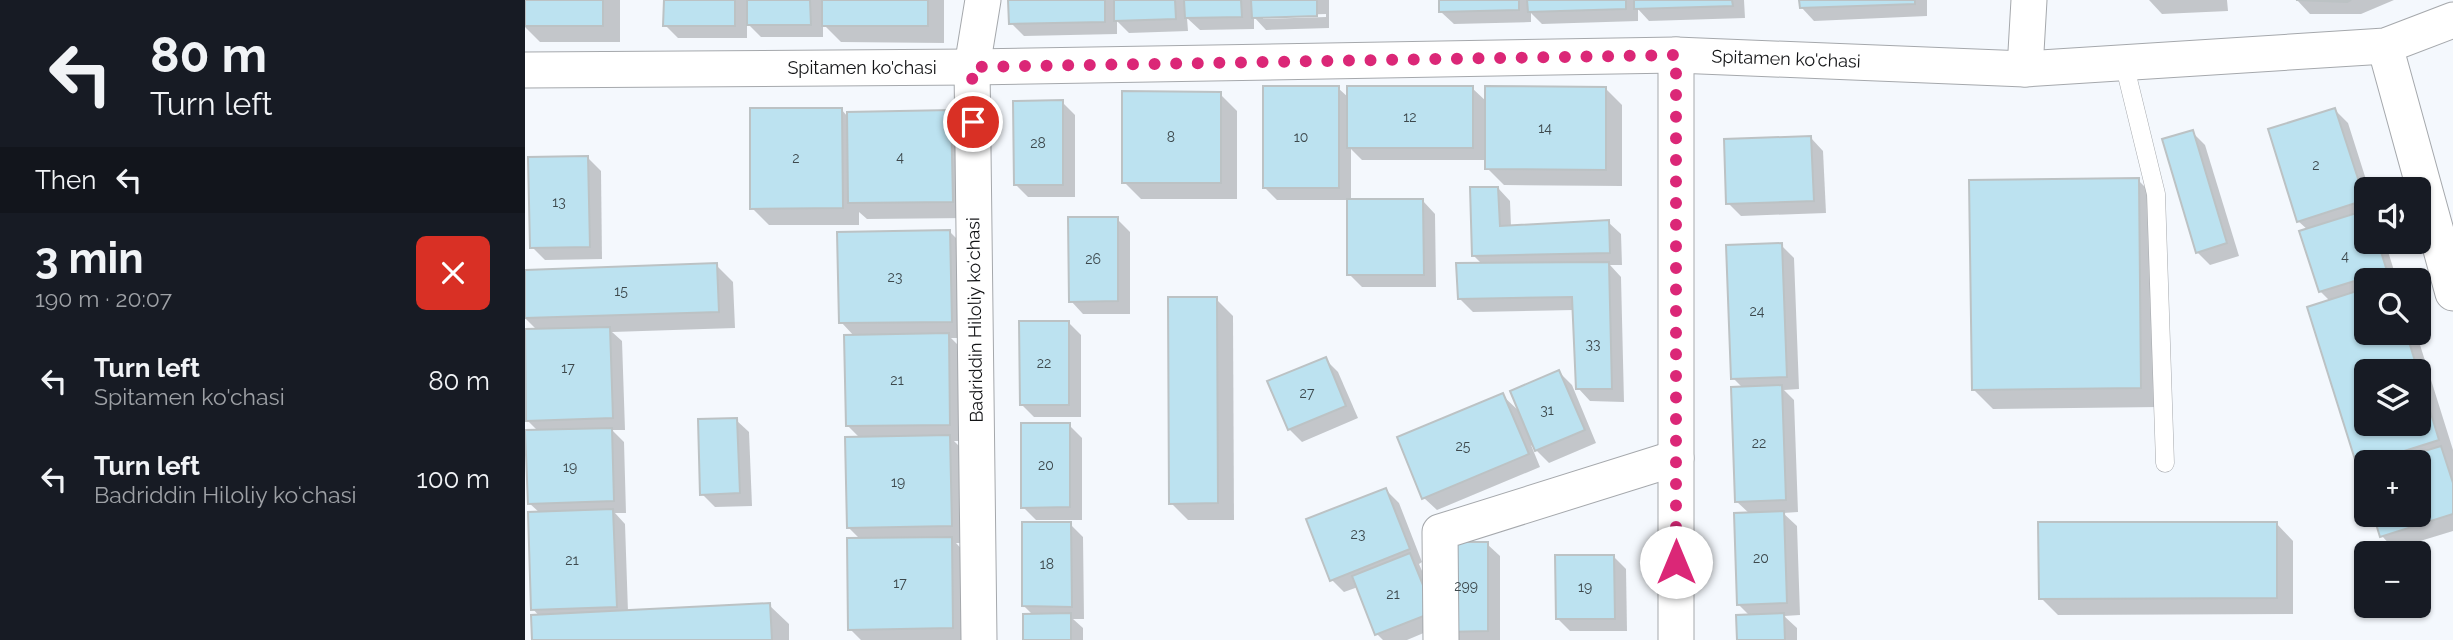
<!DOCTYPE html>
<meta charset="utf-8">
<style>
:root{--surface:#171b24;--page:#242831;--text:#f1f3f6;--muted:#9ea1a6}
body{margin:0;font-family:Raleway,sans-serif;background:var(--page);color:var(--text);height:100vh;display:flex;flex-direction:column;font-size:26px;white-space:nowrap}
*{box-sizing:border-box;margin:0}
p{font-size:23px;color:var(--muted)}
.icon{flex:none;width:38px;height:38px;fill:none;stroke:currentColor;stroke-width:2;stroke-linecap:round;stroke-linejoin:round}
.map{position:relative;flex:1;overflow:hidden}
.panel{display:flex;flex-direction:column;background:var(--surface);width:525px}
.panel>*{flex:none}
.top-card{background:#171b24;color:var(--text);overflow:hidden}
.buttons{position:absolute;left:1829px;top:177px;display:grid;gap:14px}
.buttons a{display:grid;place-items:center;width:77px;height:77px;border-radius:10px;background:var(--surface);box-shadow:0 2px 5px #0004;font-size:35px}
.pin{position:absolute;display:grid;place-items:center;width:60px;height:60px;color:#fff;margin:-30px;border:4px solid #fff;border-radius:50%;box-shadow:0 2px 7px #0007}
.me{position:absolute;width:77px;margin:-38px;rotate:0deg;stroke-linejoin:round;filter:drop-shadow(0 0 5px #0008)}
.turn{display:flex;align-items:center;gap:24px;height:147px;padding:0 35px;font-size:32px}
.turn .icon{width:91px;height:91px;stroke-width:2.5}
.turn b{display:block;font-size:49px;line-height:60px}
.then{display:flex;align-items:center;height:66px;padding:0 35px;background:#0003;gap:14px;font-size:26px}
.round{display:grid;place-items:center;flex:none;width:74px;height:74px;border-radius:10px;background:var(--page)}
.headline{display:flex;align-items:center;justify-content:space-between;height:119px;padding:0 35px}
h1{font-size:42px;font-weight:700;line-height:52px}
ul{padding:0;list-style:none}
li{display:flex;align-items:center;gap:21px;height:98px;padding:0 35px}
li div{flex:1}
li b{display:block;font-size:26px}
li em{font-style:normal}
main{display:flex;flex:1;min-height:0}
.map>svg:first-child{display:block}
</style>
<main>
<section class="panel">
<div class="top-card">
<div class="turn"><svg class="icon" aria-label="left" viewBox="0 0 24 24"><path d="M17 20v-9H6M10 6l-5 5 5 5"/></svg><div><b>80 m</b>Turn left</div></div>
<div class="then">Then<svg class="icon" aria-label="left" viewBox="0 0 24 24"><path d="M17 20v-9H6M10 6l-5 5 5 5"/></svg></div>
</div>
<div class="headline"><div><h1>3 min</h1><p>190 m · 20:07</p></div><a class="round" style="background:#d93025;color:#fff"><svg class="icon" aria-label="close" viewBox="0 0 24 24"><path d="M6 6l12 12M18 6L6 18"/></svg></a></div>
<ul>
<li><svg class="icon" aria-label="left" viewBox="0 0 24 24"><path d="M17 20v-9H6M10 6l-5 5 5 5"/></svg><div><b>Turn left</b><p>Spitamen ko'chasi</p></div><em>80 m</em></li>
<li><svg class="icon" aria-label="left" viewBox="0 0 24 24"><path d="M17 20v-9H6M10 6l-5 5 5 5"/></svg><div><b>Turn left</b><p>Badriddin Hiloliy koʻchasi</p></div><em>100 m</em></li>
</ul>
</section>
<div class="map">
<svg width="1928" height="640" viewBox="0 0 1928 640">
<rect width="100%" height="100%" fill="#f4f8fd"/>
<!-- shadow -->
<g fill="#0003" fill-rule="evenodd">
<polygon points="0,0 95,0 95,42 15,42 0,27"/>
<polygon points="140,0 419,0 419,43 316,42 298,24 298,37 236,37 222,23 222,38 153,38 140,25"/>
<path d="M485 0H804V28L741 30 729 17V29L675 30 662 18 663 31 604 33 592 21V34L499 36 486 23ZM801 14V17L738 19V16Z"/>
<polygon points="916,0 1219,0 1220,18 1124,21 1113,9 1113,21 1017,24 1006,13 1006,22 929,24 916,12"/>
<polygon points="1276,0 1402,0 1402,16 1289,21 1277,8"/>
<polygon points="1702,0 1703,11 1637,14 1624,0"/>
<polygon points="1869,0 1836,14 1785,14 1772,0"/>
<polygon points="813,88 824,98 947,88 962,102 1080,88 1097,105 1097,186 979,185 962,168 962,160 837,160 826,149 826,201 898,201 910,214 911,287 837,287 824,274 824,200 752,200 739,187"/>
<polygon points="695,94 712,111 712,199 616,199 599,182"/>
<polygon points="537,102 550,115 550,197 503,197 490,184"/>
<polygon points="316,109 323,117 425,112 442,129 444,218 342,219 334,212 334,225 244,225 227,208"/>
<path d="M1810 110 1823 123 1844 189H1841V242H1860L1872 280H1841V332H1891L1928 450V531L1869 549 1857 536 1894 514V462H1841V488L1840 471 1834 465 1805 301 1795 291 1783 230 1773 221ZM1841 371H1894V424H1841Z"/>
<polygon points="1667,132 1680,145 1714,256 1685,265 1672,252"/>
<polygon points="1286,138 1298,151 1301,213 1216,216 1203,203"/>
<polygon points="63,158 76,171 77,259 20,260 7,247"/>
<polygon points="1613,180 1633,200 1635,407 1468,409 1448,389"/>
<polygon points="973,188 985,201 986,227 1083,222 1096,234 1097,265 1085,265 1096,277 1099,402 1065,401 1053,388 1049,310 948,312 935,299 958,265 948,255"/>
<polygon points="592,219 605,232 605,314 558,314 546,301"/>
<polygon points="425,232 442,249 443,338 426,338 440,352 442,441 429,441 442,454 443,543 431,543 443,556 444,640 336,640 325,629 336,540 324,528 335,438 322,425 330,337 316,322"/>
<polygon points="1256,245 1269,258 1274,389 1259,390 1269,400 1273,512 1258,513 1272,526 1275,615 1259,616 1272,628 1272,640 1214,640 1225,616 1213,604 1225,514 1211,501 1218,388 1208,378"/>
<polygon points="191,265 208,282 210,328 87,332 97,341 100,430 87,430 99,442 101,513 90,513 100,524 103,612 244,605 264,624 264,640 9,640 15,617 8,609 15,513 4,503 14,432 2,420 0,331 13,331 0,318 0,271"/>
<polygon points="691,299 708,316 709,520 663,520 646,503"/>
<polygon points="543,322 556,335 556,417 509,417 496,404"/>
<polygon points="800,359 813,372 833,418 777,442 764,429"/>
<polygon points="1034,372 1047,385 1071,443 1024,463 1006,445 1015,467 912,510 899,498 977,395 996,413"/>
<polygon points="211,420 224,432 227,506 190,507 177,494"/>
<polygon points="544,425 557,438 557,520 511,520 498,507"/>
<polygon points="861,490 874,503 897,562 894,564 920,624 882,640 858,640 852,634 833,587 819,592 807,580"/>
<polygon points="1751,523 1768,541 1768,614 1533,615 1516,598"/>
<polygon points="545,524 558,537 559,619 548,619 558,628 558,640 500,640 509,616 499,606"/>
<polygon points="962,544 975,556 975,640 930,640"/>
<polygon points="1088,556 1101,569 1102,631 1045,631 1032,618"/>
</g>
<!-- building -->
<g fill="#bce2f0" stroke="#bcc2c4" stroke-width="2">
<rect x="0" y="0" width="78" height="26"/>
<polygon points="139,0 210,0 210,26 138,26"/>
<polygon points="222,0 285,0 286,25 222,25"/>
<rect x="297" y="0" width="106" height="26"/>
<polygon points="483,0 580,0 580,22 484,24"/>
<polygon points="589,0 650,0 651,19 589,21"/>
<polygon points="659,0 716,0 717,17 660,18"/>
<polygon points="726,0 792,0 792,16 727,18"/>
<polygon points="914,0 994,0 994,10 914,12"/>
<polygon points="1002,0 1101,0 1101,9 1003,12"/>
<polygon points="1109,0 1207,0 1208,6 1109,9"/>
<polygon points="1274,0 1390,0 1390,4 1275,8"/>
<polygon points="1771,0 1826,0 1822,2"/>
<rect x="738" y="86" width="76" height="102"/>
<rect x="822" y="86" width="126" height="62"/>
<polygon points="960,86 1081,87 1081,170 960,169"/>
<polygon points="597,91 696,92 696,183 597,183"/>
<polygon points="538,100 538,185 489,185 488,101"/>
<polygon points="225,108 317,108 318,208 225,209"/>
<polygon points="1810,108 1840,200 1772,222 1743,129"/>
<polygon points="426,110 428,202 323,203 322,112"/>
<polygon points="1668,130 1702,243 1671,253 1637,139"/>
<polygon points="1286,136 1289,201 1201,204 1199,139"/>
<polygon points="63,156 65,247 5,248 3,157"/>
<polygon points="1614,178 1616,388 1447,390 1444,180"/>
<polygon points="945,187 973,187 975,226 1084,220 1085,253 947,256"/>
<polygon points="822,199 898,199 899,275 822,275"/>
<polygon points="1841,210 1841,242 1853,242 1862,271 1794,292 1774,231"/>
<polygon points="543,217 593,217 593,301 544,302"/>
<polygon points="425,230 427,322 314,323 312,232"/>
<polygon points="1257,243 1262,377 1206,379 1201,245"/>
<polygon points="1084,262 1087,389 1051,389 1047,297 933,299 931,263"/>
<polygon points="192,263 194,312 0,318 0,270"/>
<polygon points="1841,288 1841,332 1881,332 1893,371 1841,371 1841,424 1894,424 1894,374 1914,440 1832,466 1782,307"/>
<polygon points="643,297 692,297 693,503 644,504"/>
<polygon points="494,321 544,321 544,405 495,405"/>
<polygon points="85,327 88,418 1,421 0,329"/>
<polygon points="424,333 425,425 321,426 319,335"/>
<polygon points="801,357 821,406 763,430 742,381"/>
<polygon points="1034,370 1060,430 1010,451 985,391"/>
<polygon points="1257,385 1261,500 1210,502 1206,387"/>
<polygon points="978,393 1004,454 897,499 872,437"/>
<polygon points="212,418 215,493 175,495 173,419"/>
<polygon points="496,423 545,423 545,507 496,508"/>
<polygon points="87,428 89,501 3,504 0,430"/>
<polygon points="425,435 427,526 322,528 320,437"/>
<polygon points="1916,446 1928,483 1928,514 1855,537 1848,514 1894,514 1894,462 1863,462"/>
<polygon points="1841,469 1841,494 1834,471"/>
<polygon points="861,488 885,549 805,581 781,519"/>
<polygon points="88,509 92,607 6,610 3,512"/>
<polygon points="1259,511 1262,603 1212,605 1209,513"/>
<polygon points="497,522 546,522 547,607 497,606"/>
<polygon points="1513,522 1752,522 1752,598 1514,599"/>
<polygon points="427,537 428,628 323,630 322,538"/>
<polygon points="919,542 963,542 963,631 919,632"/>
<polygon points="885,553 909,612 850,635 827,576"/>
<polygon points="1030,555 1089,555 1090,619 1031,619"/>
<polygon points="245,603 247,640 7,640 6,615"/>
<polygon points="546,613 546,640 498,640 498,614"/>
<polygon points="1259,613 1260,640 1212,640 1211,615"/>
</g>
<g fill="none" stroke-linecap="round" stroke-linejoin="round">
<defs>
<polyline id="lane" points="1599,63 1631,194 1640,463"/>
<g id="street">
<polyline points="1860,46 1928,293"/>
<polyline points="1151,55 1151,640"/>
<polyline points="1500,69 1504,0"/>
<polyline points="0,70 447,67 1151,55 1500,69 1860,46 1928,20"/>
<polyline points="454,640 447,67 458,0"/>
<polyline points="916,640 915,532 1151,458"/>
</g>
</defs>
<!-- lane casing -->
<use href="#lane" stroke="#a5a8ac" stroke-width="19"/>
<!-- street casing -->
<use href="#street" stroke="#a5a8ac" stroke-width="37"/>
<!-- lane -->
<use href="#lane" stroke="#fff" stroke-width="18"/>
<!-- street -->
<use href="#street" stroke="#fff" stroke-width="35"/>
</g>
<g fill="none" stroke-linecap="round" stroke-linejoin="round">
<!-- route -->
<polyline stroke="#db2777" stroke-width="12" stroke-dasharray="0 21.6" points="448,122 447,67 1151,55 1151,562"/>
</g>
<g text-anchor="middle" stroke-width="6" stroke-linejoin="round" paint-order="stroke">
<!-- number labels -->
<g font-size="14" fill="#3d484c">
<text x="885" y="122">12</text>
<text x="1020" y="133">14</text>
<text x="646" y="142">8</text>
<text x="776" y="142">10</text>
<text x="513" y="148">28</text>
<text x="375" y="162">4</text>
<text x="271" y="163">2</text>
<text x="1791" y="170">2</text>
<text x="34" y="207">13</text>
<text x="1820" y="261">4</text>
<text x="568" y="264">26</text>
<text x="370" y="282">23</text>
<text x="96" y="296">15</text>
<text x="1232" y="316">24</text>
<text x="1068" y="349">33</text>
<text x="519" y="368">22</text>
<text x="43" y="373">17</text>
<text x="372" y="385">21</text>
<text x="782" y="398">27</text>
<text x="1022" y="415">31</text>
<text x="1234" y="448">22</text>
<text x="938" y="451">25</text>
<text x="521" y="470">20</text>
<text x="45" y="472">19</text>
<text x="373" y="487">19</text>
<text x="833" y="539">23</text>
<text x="1236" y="563">20</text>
<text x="47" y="565">21</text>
<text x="522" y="569">18</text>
<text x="375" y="588">17</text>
<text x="941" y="591">299</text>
<text x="1060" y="592">19</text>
<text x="868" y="599">21</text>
</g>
<!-- street labels -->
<g font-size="18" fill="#131416" stroke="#fff">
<text transform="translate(1261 59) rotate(2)" y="6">Spitamen ko'chasi</text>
<text x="337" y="74">Spitamen ko'chasi</text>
<text transform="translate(450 320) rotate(-91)" y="6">Badriddin Hiloliy koʻchasi</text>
</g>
</g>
</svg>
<div class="buttons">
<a><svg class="icon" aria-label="sound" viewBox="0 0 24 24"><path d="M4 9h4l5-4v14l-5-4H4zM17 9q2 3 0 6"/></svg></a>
<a><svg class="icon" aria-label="search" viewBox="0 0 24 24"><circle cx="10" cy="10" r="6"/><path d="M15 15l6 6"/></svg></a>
<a><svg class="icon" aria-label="layers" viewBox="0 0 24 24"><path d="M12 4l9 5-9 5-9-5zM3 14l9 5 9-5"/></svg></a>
<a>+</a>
<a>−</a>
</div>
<div class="pin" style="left:448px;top:122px;background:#d93025"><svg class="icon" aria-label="arrive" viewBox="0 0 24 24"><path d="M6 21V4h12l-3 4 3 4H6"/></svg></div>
<svg class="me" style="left:1151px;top:562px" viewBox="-20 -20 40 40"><circle r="19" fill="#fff"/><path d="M0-13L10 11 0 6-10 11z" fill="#db2777"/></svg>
</div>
</main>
